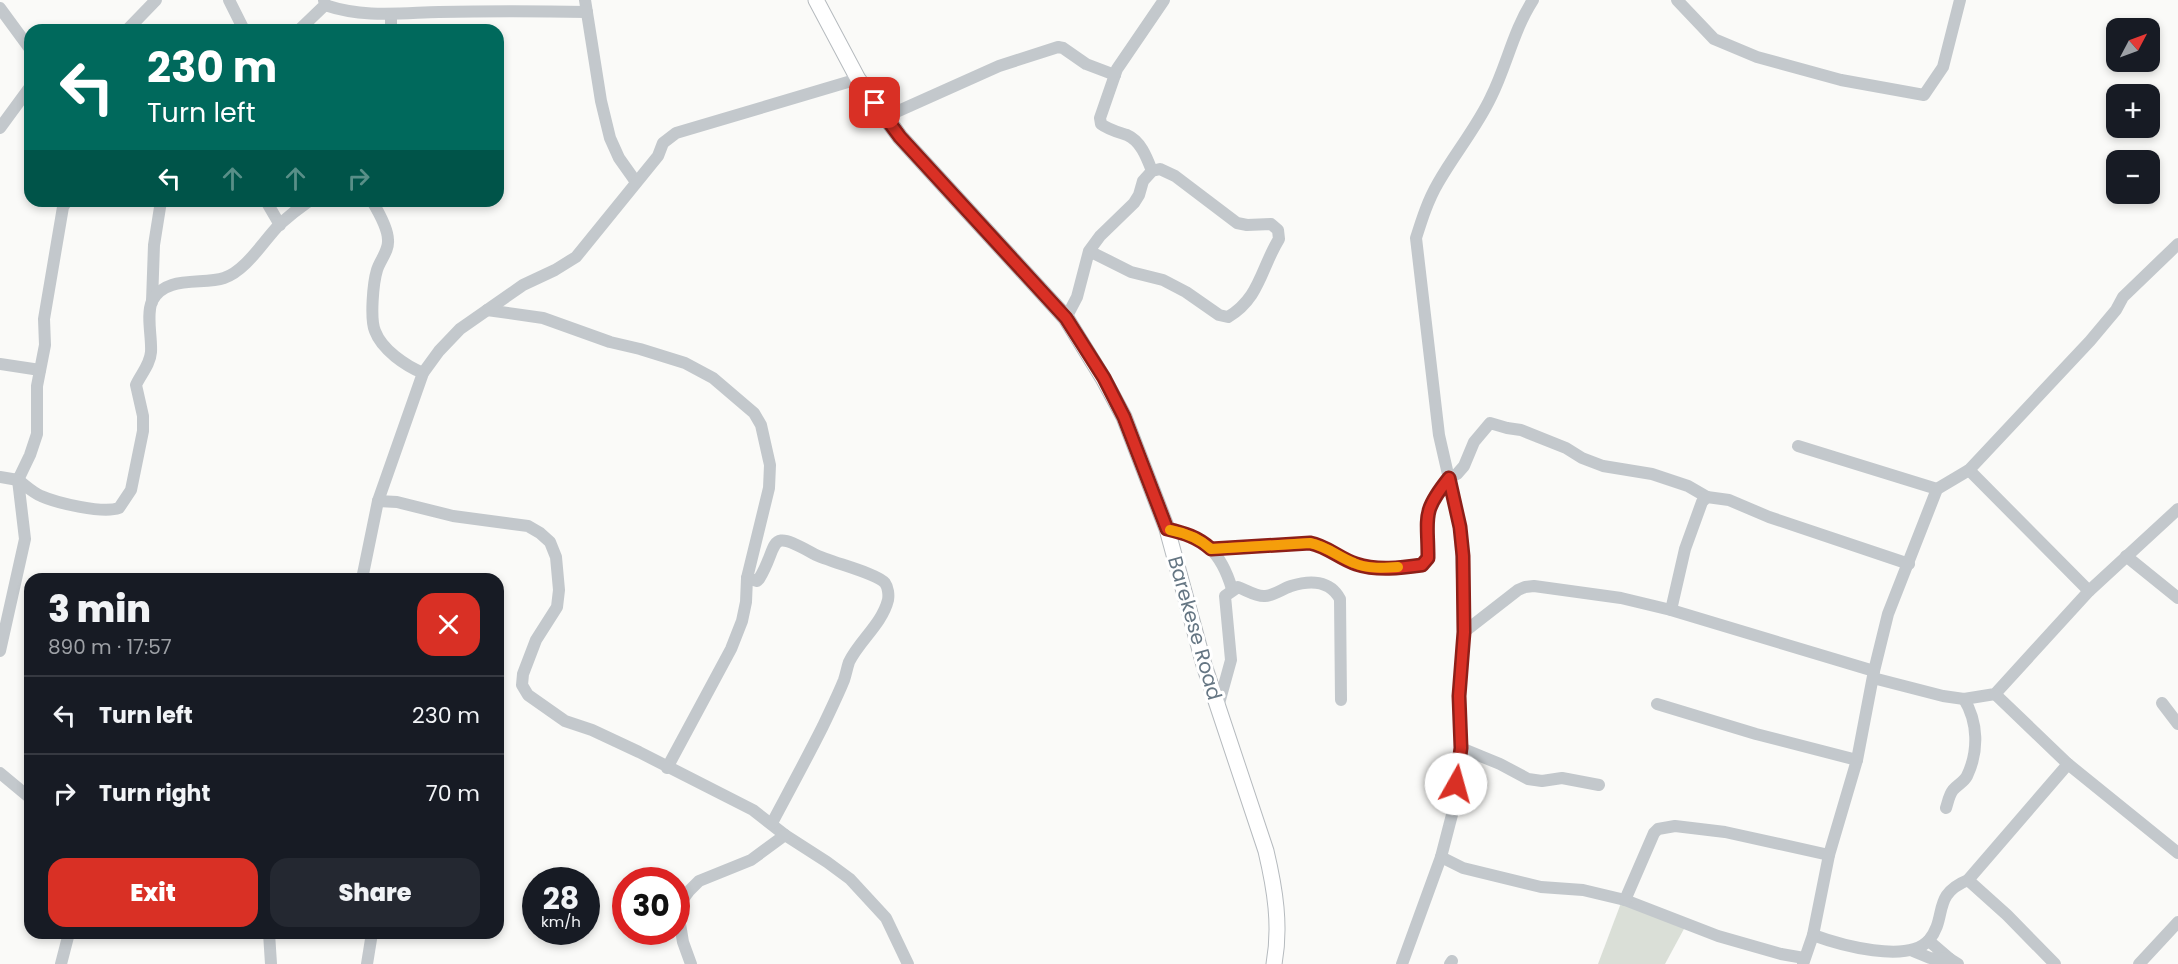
<!DOCTYPE html>
<meta charset="utf-8">
<style>
:root{--surface:#171b24;--page:#242831;--text:#f1f3f6;--muted:#9ea1a6;--line:#363941;--accent:#d93025}
body{margin:0;font-family:Poppins,sans-serif;background:var(--page);color:var(--text);height:100vh;display:flex;flex-direction:column;font-size:22px;white-space:nowrap}
*{box-sizing:border-box;margin:0}
p{font-size:20px;color:var(--muted)}
.icon{flex:none;width:33px;height:33px;fill:none;stroke:currentColor;stroke-width:2;stroke-linecap:round;stroke-linejoin:round}
.map{position:relative;flex:1;overflow:hidden}
.side{position:absolute;left:24px;top:573px;width:480px;height:366px;display:flex;flex-direction:column;background:var(--surface);border-radius:18px;box-shadow:0 3px 9px #0003}
.side>*{flex:none}
.guide{position:absolute;left:24px;top:24px;width:480px;height:183px;border-radius:18px;box-shadow:0 3px 9px #0003;background:#00695c;color:#fff;overflow:hidden}
.needle{width:39px;rotate:49deg}
.buttons{position:absolute;left:2106px;top:18px;display:grid;gap:12px}
.buttons a{display:grid;place-items:center;width:54px;height:54px;border-radius:12px;background:var(--surface);box-shadow:0 3px 9px #0003;font-size:30px}
.speed{position:absolute;left:522px;top:867px;display:flex;gap:12px;font-size:30px;font-weight:700;text-align:center}
.speed>*{display:grid;place-content:center;width:78px;height:78px;border-radius:50%;background:var(--surface);box-shadow:0 3px 9px #0003;line-height:1}
.speed small{font-size:15px;font-weight:400}
.speed .limit{border:9px solid #d22;background:#fff;color:#111}
.pin{position:absolute;display:grid;place-items:center;width:51px;height:51px;color:#fff;margin:-26px;border-radius:12px;box-shadow:0 3px 9px #0006}
.me{position:absolute;width:66px;margin:-33px;rotate:7deg;stroke-linejoin:round;filter:drop-shadow(0 0 4px #0008)}
.turn{display:flex;align-items:center;gap:21px;height:126px;padding:0 24px;font-size:27px}
.turn .icon{width:78px;height:78px;stroke-width:2.5}
.turn b{display:block;font-size:42px;line-height:51px}
.lanes{display:flex;align-items:center;height:57px;padding:0 24px;background:#0003;justify-content:center;gap:30px;direction:ltr}
.lanes .off{opacity:.35}
.round{display:grid;place-items:center;flex:none;width:63px;height:63px;border-radius:18px;background:var(--page)}
.overview{display:flex;align-items:center;justify-content:space-between;height:102px;padding:0 24px}
h1{font-size:36px;font-weight:800;line-height:45px}
.button{display:flex;gap:12px;margin-top:auto;padding:12px 24px}
.button a{flex:1;height:69px;border-radius:18px;background:var(--accent);color:#fff;font-size:24px;font-weight:800;line-height:69px;text-align:center}
.button a+a{background:var(--page);color:var(--text)}
ul{padding:0;list-style:none}
li{display:flex;align-items:center;gap:18px;height:78px;padding:0 24px;border-top:2px solid var(--line)}
li div{flex:1}
li b{display:block;font-size:22px}
li em{font-style:normal}
.map>svg:first-child{display:block}
</style>
<div class="map">
<svg width="2178" height="964" viewBox="0 0 2178 964">
<rect width="100%" height="100%" fill="#fafaf8"/>
<!-- green -->
<polygon fill="#dadfd7" points="1621,903 1685,927 1665,964 1598,964"/>
<g fill="none" stroke-linecap="round" stroke-linejoin="round">
<defs>
<path id="major" d="M816 0 858 79 900 137 1066 318 1103 378 1124 417 1167 529 1204 665 1266 851C1275 889 1281 926 1274 964"/>
</defs>
<!-- major casing -->
<use href="#major" stroke="#b5babe" stroke-width="17"/>
<!-- minor -->
<g stroke="#c3c8cc" stroke-width="12">
<polyline points="229,0 244,30"/>
<polyline points="585,0 601,101 610,138 619,158 636,182"/>
<polyline points="1677,0 1714,39 1757,57 1841,80 1924,95 1943,67 1960,0"/>
<path d="M325 5C363 18 400 13 439 12 488 11 537 11 587 12"/>
<polyline points="0,8 30,49"/>
<polyline points="127,30 156,0"/>
<polyline points="299,30 325,5 324,0"/>
<polyline points="391,30 391,15"/>
<polyline points="885,117 999,66 1058,47 1063,48 1086,64 1115,75"/>
<polyline points="0,128 30,87"/>
<path d="M1152 171C1147 158 1141 141 1127 135 1118 132 1109 130 1101 124L1100 118 1117 69 1164 0"/>
<polyline points="266,201 280,225"/>
<path d="M372 201C378 211 388 228 388 240 389 251 380 260 377 270 373 283 370 319 375 331 382 350 406 366 423 373"/>
<polyline points="152,302 154,245 161,201"/>
<polyline points="487,310 543,318 610,342 640,349 685,363 713,378 754,413 761,425 770,465 769,488 747,578 746,602 742,621 731,649 667,768"/>
<path d="M1066 318 1077 297 1089 251 1100 236 1134 203 1139 195 1143 181 1152 171 1160 169 1175 176 1237 223 1247 225 1271 224 1278 230 1279 239C1261 268 1260 298 1228 317L1219 315 1186 292 1163 280 1131 272 1089 251"/>
<polyline points="0,364 40,370"/>
<polyline points="1798,446 1937,489"/>
<polyline points="1969,470 2089,591"/>
<polyline points="0,477 18,480 30,455 37,434 37,386 45,345 44,319 63,207 67,201"/>
<polyline points="378,501 397,502 453,516 528,526 540,533 550,542 556,557 559,590 557,607 536,640 523,674 522,685 528,695 565,721 592,730 639,752 753,810 785,835 827,862 850,879 886,918 908,964"/>
<path d="M1167 529C1205 537 1221 552 1232 589"/>
<path d="M1211 549 1310 543C1327 546 1340 559 1357 564 1377 571 1401 568 1422 565L1428 558 1426 520 1430 505 1449 478 1457 474 1464 466 1474 442 1490 423 1507 428 1521 430 1566 448 1582 458 1603 466 1652 474 1688 486 1707 497"/>
<polyline points="2126,556 2178,598"/>
<path d="M747 578 757 581 759 579C780 545 765 526 814 554 829 562 877 573 885 583 888 587 889 595 888 600 882 624 859 641 849 662 847 668 846 674 844 680 838 695 830 711 823 726 807 758 789 791 772 823"/>
<polyline points="362,579 378,501 423,373 439,351 460,329 523,285 555,270 576,257 658,156 663,143 676,133 858,79"/>
<polyline points="1671,610 1685,549 1702,502 1707,497 1729,500 1769,517 1909,564"/>
<polyline points="1464,632 1518,590 1525,587 1534,586 1621,598 1671,610 1874,671"/>
<path d="M0 651 25 539 18 480C25 485 33 493 41 496 57 503 103 514 119 508L131 490 143 431V416L136 385C141 374 150 365 151 352 152 337 146 315 152 301 165 275 202 285 224 278 246 271 264 240 280 224 289 216 299 208 309 201"/>
<polyline points="1873,678 1943,696 1964,699 1995,694 2089,591 2178,509"/>
<polyline points="1995,694 2068,764 2178,853"/>
<polyline points="2162,703 2178,724"/>
<polyline points="1657,704 1756,734 1857,760"/>
<path d="M1218 707 1231 660 1225 596 1238 587C1246 590 1257 597 1265 596 1273 596 1282 589 1291 586 1310 580 1330 580 1340 599L1341 700"/>
<polyline points="1461,748 1500,764 1528,779 1542,781 1562,778 1599,785"/>
<polyline points="0,773 30,798"/>
<path d="M1946 808C1948 802 1949 795 1953 790 1957 785 1964 782 1967 776 1979 751 1978 722 1964 699"/>
<polyline points="1441,857 1463,868 1541,887 1583,890 1625,900 1718,936 1781,954 1804,958"/>
<polyline points="1968,880 2007,915 2055,964"/>
<polyline points="1625,900 1654,833 1658,829 1675,826 1725,832 1829,855"/>
<polyline points="269,933 271,964"/>
<path d="M1813 935C1840 945 1908 964 1929 940 1948 917 1931 895 1968 880L2068 764"/>
<polyline points="1929,941 1950,959 1958,964"/>
<polyline points="1913,951 1930,958 1950,959"/>
<polyline points="61,964 69,933"/>
<polyline points="367,964 372,933"/>
<polyline points="691,964 683,942 679,918 681,902 689,891 699,881 751,860 785,835"/>
<path d="M1402 964 1441 857 1454 807 1461 748 1459 696 1464 632 1460 527 1439 435 1416 238C1422 219 1428 200 1438 183 1455 153 1477 127 1491 97 1507 65 1513 31 1533 0"/>
<polyline points="1450,964 1452,961"/>
<polyline points="1803,964 1813,935 1829,855 1857,760 1874,671 1888,614 1937,489 1969,470 2090,341 2116,310 2123,297 2178,244"/>
<polyline points="2139,964 2178,922"/>
</g>
<!-- major -->
<use href="#major" stroke="#fff" stroke-width="15"/>
</g>
<g fill="none" stroke-linecap="round" stroke-linejoin="round">
<defs>
<path id="route" d="M875 103 900 137 1066 318 1104 378 1124 417 1167 529C1184 533 1198 537 1211 549L1310 543C1327 546 1340 559 1356 564 1377 571 1401 568 1422 565L1428 558C1428 516 1421 513 1449 478L1460 527 1463 556 1464 632 1459 696 1461 748 1456 784"/>
</defs>
<!-- route casing -->
<use href="#route" stroke="#8d1f18" stroke-width="15"/>
<!-- route -->
<use href="#route" stroke="#d93025" stroke-width="10"/>
<!-- slow -->
<path stroke="#f59e0b" stroke-width="10" d="M1170 530C1186 533 1199 538 1211 549L1310 543C1326 546 1339 557 1354 563 1368 569 1384 568 1398 567"/>
</g>
<g text-anchor="middle" stroke-width="6" stroke-linejoin="round" paint-order="stroke">
<!-- street labels -->
<g font-size="20" fill="#657683" stroke="#fff">
<text transform="translate(1195 628) rotate(74)" y="7">Barekese Road</text>
</g>
</g>
</svg>
<div class="buttons">
<a><svg class="needle" viewBox="-14 -14 28 28"><path d="M0-13l5 13h-10z" fill="#e53935"/><path d="M0 13l5-13h-10z" fill="#9ea1a6"/></svg></a>
<a>+</a>
<a>−</a>
</div>
<div class="speed"><div>28<small>km/h</small></div><div class="limit">30</div></div>
<div class="pin" style="left:875px;top:103px;background:#d93025"><svg class="icon" aria-label="arrive" viewBox="0 0 24 24"><path d="M6 21V4h12l-3 4 3 4H6"/></svg></div>
<svg class="me" style="left:1456px;top:784px" viewBox="-20 -20 40 40"><circle r="19" fill="#fff"/><path d="M0-13L10 11 0 6-10 11z" fill="#d93025"/></svg>
<div class="guide">
<div class="turn"><svg class="icon" aria-label="left" viewBox="0 0 24 24"><path d="M17 20v-9H6M10 6l-5 5 5 5"/></svg><div><b>230 m</b>Turn left</div></div>
<div class="lanes"><svg class="icon" aria-label="left" viewBox="0 0 24 24"><path d="M17 20v-9H6M10 6l-5 5 5 5"/></svg><svg class="icon off" aria-label="ahead" viewBox="0 0 24 24"><path d="M12 20V5M6 11l6-6 6 6"/></svg><svg class="icon off" aria-label="ahead" viewBox="0 0 24 24"><path d="M12 20V5M6 11l6-6 6 6"/></svg><svg class="icon off" aria-label="right" viewBox="0 0 24 24"><path d="M7 20v-9h11M14 6l5 5-5 5"/></svg></div>
</div>
<section class="side">
<div class="overview"><div><h1>3 min</h1><p>890 m · 17:57</p></div><a class="round" style="background:#d93025;color:#fff"><svg class="icon" aria-label="close" viewBox="0 0 24 24"><path d="M6 6l12 12M18 6L6 18"/></svg></a></div>
<ul>
<li><svg class="icon" aria-label="left" viewBox="0 0 24 24"><path d="M17 20v-9H6M10 6l-5 5 5 5"/></svg><div><b>Turn left</b></div><em>230 m</em></li>
<li><svg class="icon" aria-label="right" viewBox="0 0 24 24"><path d="M7 20v-9h11M14 6l5 5-5 5"/></svg><div><b>Turn right</b></div><em>70 m</em></li>
</ul>
<div class="button"><a>Exit</a><a>Share</a></div>
</section>
</div>
